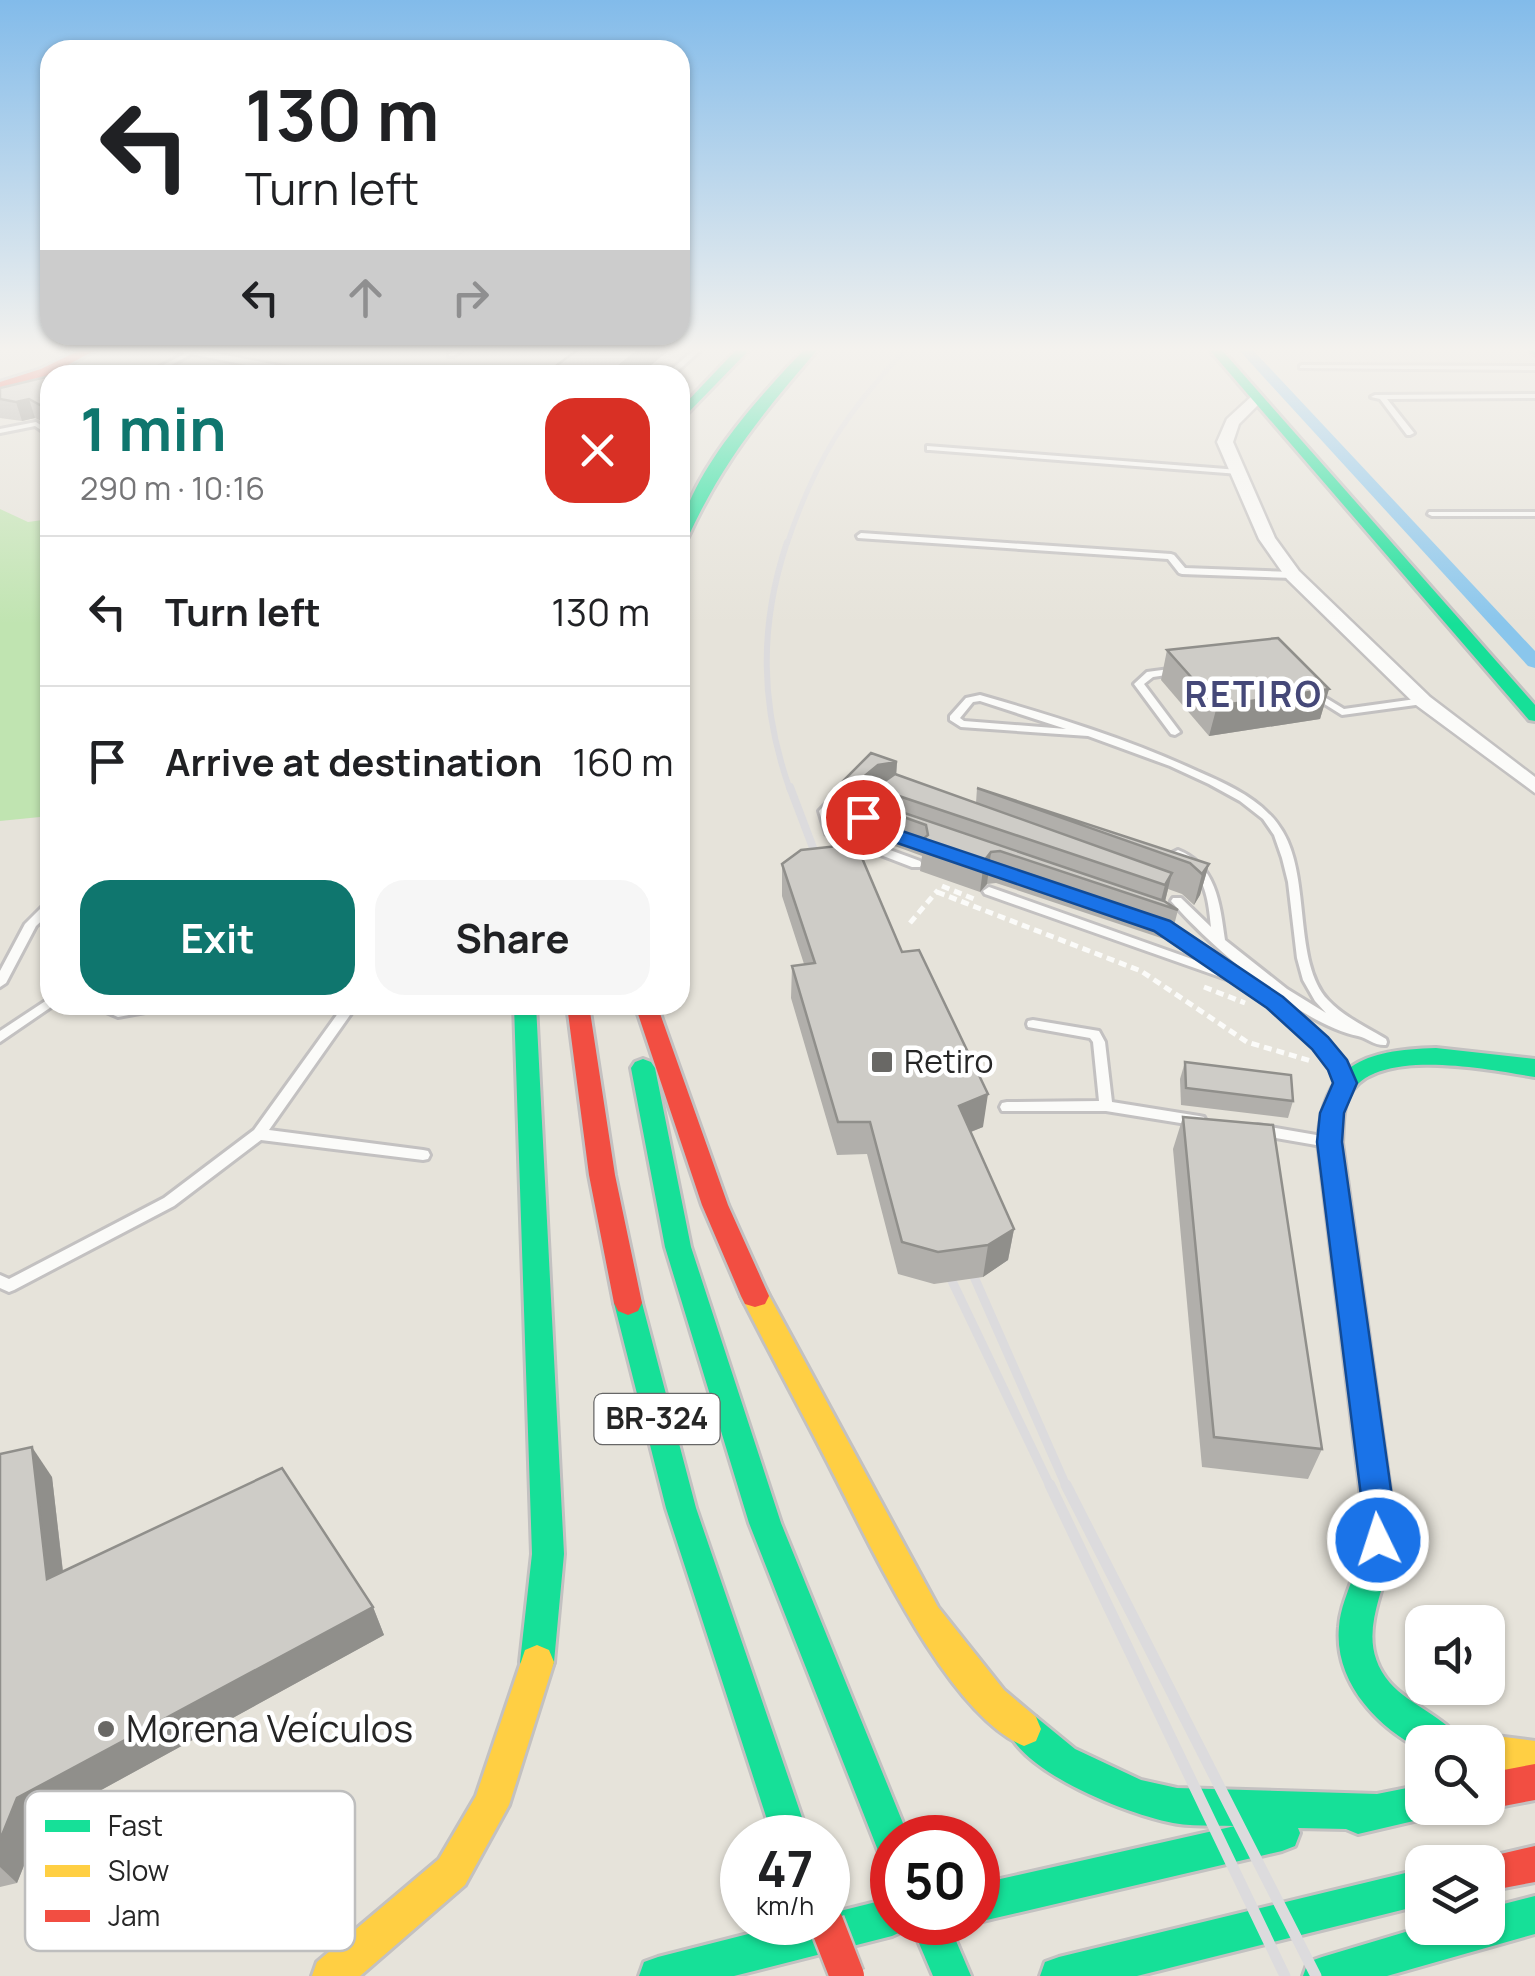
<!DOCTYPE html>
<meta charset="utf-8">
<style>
:root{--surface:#fff;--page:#f6f6f6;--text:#202124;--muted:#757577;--line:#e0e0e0;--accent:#0f766e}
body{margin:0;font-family:Manrope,sans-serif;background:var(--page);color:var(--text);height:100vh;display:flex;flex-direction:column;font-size:38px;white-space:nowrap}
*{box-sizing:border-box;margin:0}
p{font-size:32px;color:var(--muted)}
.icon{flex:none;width:55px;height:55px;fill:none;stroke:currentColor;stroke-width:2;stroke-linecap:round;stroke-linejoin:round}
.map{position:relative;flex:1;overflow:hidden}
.sheet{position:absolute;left:40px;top:365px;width:650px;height:650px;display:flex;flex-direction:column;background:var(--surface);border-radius:30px;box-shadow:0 2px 8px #0004}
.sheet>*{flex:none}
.top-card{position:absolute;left:40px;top:40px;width:650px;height:305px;border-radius:30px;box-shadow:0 2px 8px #0004;background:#fff;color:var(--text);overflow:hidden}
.tools{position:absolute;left:1405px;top:1605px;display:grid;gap:20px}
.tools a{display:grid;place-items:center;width:100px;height:100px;border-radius:20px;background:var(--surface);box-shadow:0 2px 8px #0004;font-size:50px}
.speed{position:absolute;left:720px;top:1815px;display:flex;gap:20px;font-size:50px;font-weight:700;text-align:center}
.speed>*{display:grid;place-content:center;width:130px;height:130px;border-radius:50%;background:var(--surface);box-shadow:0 2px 8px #0004;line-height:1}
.speed small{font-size:25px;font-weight:400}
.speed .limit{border:15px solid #d22;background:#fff;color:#111}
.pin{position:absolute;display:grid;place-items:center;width:85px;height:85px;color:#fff;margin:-42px;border:5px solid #fff;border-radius:50%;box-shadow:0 2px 10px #0007}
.me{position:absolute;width:110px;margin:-55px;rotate:356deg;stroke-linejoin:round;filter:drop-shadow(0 0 8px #0008)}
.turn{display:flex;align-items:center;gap:35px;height:210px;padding:0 40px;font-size:45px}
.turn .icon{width:130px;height:130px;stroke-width:2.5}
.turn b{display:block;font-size:70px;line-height:85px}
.lanes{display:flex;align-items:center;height:95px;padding:0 40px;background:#0003;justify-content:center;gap:50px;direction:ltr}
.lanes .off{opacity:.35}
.round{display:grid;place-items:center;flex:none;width:105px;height:105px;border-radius:30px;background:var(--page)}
.overview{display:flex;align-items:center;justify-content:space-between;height:170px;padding:0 40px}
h1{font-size:60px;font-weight:700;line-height:75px;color:var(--accent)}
.cta{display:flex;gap:20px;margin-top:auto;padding:20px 40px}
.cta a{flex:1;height:115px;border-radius:30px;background:var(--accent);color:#fff;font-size:40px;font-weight:700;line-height:115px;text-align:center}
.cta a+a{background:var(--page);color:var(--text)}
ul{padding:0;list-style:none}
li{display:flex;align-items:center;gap:30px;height:150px;padding:0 40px;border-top:2px solid var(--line)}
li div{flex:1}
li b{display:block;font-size:38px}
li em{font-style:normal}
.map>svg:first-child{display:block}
</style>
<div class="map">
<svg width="1535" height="1976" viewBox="0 0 1535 1976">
<rect width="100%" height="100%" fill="#e6e3da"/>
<!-- green -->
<polygon fill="#c0e4b1" points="0,509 28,522 50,519 50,816 0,821"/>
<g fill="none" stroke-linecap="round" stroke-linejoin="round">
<!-- canal -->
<polygon fill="#8ac6ec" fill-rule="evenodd" points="1237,348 1251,348 1535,651 1535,668 1528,666"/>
<defs>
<g id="lane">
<polygon points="458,348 465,348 453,356 449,356 449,354"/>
<polygon points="696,348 703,348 673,375 665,375"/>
<polygon points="190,351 195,352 153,375 144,375"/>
<polygon points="1302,365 1535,366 1535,370 1300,368 1300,366"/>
<polygon points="1535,394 1535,398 1387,399 1414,433 1410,435 1407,435 1380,399 1371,397 1375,395"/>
<polygon points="36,422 50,431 50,436 35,426 0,433 0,429"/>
<polygon points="927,446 1239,470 1243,472 1239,474 930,450 927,450"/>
<polygon points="1429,512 1535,512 1535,516 1432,516 1428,514"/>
<polygon points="861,533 1171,554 1174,555 1185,568 1293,572 1297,575 1293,578 1182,574 1179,573 1168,559 858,538 857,536"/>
<polygon points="1177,668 1180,669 1180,673 1153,677 1144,684 1180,732 1175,735 1171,734 1134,684 1147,672"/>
<polygon points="1313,690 1344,709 1423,698 1428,701 1423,704 1342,715 1310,695 1310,691"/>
<path d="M980 695C1053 716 1128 739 1197 771 1222 782 1250 794 1269 814 1275 819 1279 826 1283 832 1311 879 1293 963 1328 1000 1344 1017 1366 1027 1386 1039L1387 1042 1386 1045C1374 1046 1368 1038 1358 1036 1300 1024 1210 946 1171 901L1173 898H1181L1211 927C1209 907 1207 885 1193 869 1187 862 1179 858 1172 853L1178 850C1216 865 1220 903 1225 940L1287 989 1326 1013 1315 1001 1303 980 1297 958 1288 882 1282 858 1274 835 1263 819 1240 801 1209 784 1170 766 1088 736 961 727 950 720V716L966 698ZM980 701 1066 729 964 721 960 718 973 702Z"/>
<polygon points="848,784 853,787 830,812 835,830 920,861 922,864 920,867 912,867 826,834 819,811 844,785"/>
<path d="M989 887 1220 969 1156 926 1158 923H1166C1225 960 1295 995 1335 1053 1341 1062 1346 1072 1351 1081L1349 1084H1339L1327 1060 1309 1038 1286 1017 1246 986 985 894 983 891Z"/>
<polygon points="50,902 50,913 36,926 6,983 0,987 0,971 25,924 46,903"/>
<polygon points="50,998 50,1005 54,1005 0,1042 0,1031"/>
<polygon points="95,1005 112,1005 119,1008 138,1005 168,1005 162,1009 118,1017 97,1008"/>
<polygon points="344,1005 357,1005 269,1130 423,1150 428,1151 430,1155 428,1159 423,1160 261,1140 174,1206 14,1290 9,1292 0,1288 0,1275 9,1279 164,1198 254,1130"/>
<polygon points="1033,1020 1099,1031 1105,1042 1112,1102 1199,1116 1204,1117 1206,1121 1204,1125 1199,1126 1106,1111 1002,1111 1000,1107 1002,1103 1007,1102 1099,1101 1093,1042 1090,1038 1028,1027 1027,1024 1028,1021"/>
<polygon points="1258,1125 1322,1136 1327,1137 1329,1141 1327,1145 1322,1146 1258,1135 1253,1134 1251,1130 1253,1126"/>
</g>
<g id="street">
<polygon points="161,348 190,348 327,375 296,375"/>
<polygon points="1252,396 1264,399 1239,424 1233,442 1275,538 1299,571 1430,697 1535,777 1535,793 1416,705 1287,579 1259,539 1217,442 1227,419"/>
</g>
<g id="fast">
<polygon points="738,348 751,348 680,421 680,409"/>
<path d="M806 348H819C764 412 724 459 688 537L680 542C680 482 765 390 806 348Z"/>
<polygon points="1208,348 1220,348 1535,705 1535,721 1529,720"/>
<polygon points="1526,348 1535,348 1535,355"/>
<polygon points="514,1005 536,1005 564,1554 554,1662 549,1674 537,1679 525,1674 520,1662 532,1554"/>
<path d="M1436 1048 1535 1059V1077C1492 1070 1373 1045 1349 1096 1342 1110 1343 1128 1342 1143L1392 1504C1393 1522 1394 1541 1390 1558 1380 1603 1356 1643 1390 1683 1409 1705 1451 1720 1460 1742H1422V1750C1377 1727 1334 1682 1339 1627 1340 1609 1348 1592 1354 1574 1361 1551 1362 1528 1362 1504L1318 1143C1322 1064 1364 1050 1436 1048Z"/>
<polygon points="643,1059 651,1062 655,1068 691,1247 781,1523 909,1838 892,1838 892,1858 879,1853 749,1523 665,1247 631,1068 635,1062"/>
<polygon points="628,1291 638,1295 642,1303 696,1508 809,1838 773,1838 666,1508 614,1303 618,1295"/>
<path d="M1024 1712 1036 1717 1075 1749 1141 1780 1177 1788 1377 1794 1422 1785V1808H1438L1435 1816 1358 1834 1346 1829 1298 1828 1300 1833 1295 1846 1282 1851 978 1922V1884L1235 1826C1215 1825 1193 1827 1173 1823 1127 1814 1025 1774 1007 1729L1012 1717Z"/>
<polygon points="1422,1869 1422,1905 1137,1976 1040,1976 1045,1962 1059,1957"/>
<polygon points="1535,1896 1535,1934 1387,1976 1303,1976 1308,1962 1322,1957 1422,1927 1488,1928 1488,1908"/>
<polygon points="892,1898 892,1922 908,1922 905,1930 892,1936 734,1976 639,1976 644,1962 658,1957 795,1922 828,1922 828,1914"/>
<polygon points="910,1922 948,1922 971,1976 933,1976"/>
</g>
<g id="slow">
<path d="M755 1285 765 1288 938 1607 1004 1690 1036 1717 1041 1729 1036 1741 1024 1746C947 1714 871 1546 833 1473 803 1414 771 1356 741 1296L745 1288Z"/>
<polygon points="537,1645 549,1650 554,1662 509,1805 465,1885 360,1976 312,1976 317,1962 439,1859 476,1796 525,1650"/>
<polygon points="1488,1735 1535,1741 1535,1775 1488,1769 1488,1742 1475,1742"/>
</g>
<g id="jam">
<polygon points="84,348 99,348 49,375 0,390 0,382 41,369"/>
<polygon points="567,1005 589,1005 615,1175 642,1303 638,1311 628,1315 618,1311 614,1303 589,1175"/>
<polygon points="635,1005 657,1005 728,1205 769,1296 765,1304 755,1307 745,1304 741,1296 702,1205"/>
<polygon points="1535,1764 1535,1800 1488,1809 1485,1808 1488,1773"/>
<polygon points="1535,1846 1535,1882 1488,1891 1488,1862 1475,1860"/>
</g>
</defs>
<!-- lane casing -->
<use href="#lane" stroke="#c3c1c1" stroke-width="6"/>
<!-- street casing -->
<use href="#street" stroke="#c3c1c1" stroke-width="5"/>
<!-- fast casing -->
<use href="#fast" stroke="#c3c1c1" stroke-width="6"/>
<!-- slow casing -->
<use href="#slow" stroke="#c3c1c1" stroke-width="6"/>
<!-- jam casing -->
<use href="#jam" stroke="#c3c1c1" stroke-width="6"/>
<!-- path -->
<g stroke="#fbfbf9" stroke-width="5" stroke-dasharray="8 5" stroke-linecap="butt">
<polyline points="942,886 974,899"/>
<polyline points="937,892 1141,971 1247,1042 1311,1061"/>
<polyline points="910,923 938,890"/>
<polyline points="1204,987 1245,1003"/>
</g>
<!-- lane -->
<use href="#lane" fill="#fbfbf9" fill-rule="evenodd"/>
<!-- street -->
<use href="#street" fill="#fbfbf9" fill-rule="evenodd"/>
<!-- fast -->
<use href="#fast" fill="#16e098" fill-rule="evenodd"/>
<!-- slow -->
<use href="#slow" fill="#ffcf43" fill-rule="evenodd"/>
<!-- jam -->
<use href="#jam" fill="#f24e42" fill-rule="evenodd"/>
<!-- rail-far4 -->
<path stroke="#dcdbdd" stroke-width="5" d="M787 544C816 458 845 414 907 348"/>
<!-- rail-far3 -->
<path stroke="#dcdbdd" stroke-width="6" d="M787 542C759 626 760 706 790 790"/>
<!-- rail-far2 -->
<polyline stroke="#dcdbdd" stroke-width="8" points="790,787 823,874"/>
<!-- rail-far1 -->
<g stroke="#dcdbdd" stroke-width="9">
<polyline points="964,1254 1067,1488"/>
<polyline points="941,1258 1051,1488"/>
</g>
<!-- rail -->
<g stroke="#dcdbdd" stroke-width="11">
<polyline points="1050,1485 1285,1976"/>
<polyline points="1066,1485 1316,1976"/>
</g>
<defs>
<polyline id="jam-bridge" points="826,1922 847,1976"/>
</defs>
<!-- jam-bridge casing -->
<use href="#jam-bridge" stroke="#c3c1be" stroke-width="39" stroke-linecap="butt"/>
<!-- jam-bridge -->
<use href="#jam-bridge" stroke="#f24e42" stroke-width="34"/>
</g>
<!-- wall -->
<g fill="#b1afab">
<polygon points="50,376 50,425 35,418 22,421 0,418 0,388"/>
<polygon points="1167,650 1329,689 1320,719 1209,736 1161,680"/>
<polygon points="897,762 896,774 976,803 977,788 1209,864 1200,895 1194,905 1182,894 1168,889 1165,902 1178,910 1170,941 996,883 987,884 980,892 920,871 922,856 837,825 835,818 837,787"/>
<polygon points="782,864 902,952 983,1127 971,1132 1014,1229 1008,1260 983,1277 934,1284 898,1274 867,1154 837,1155 791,998 792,966 804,964 782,896"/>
<polygon points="1185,1062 1293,1101 1288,1118 1181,1105 1180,1079"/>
<polygon points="1183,1117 1322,1449 1308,1479 1202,1467 1173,1149"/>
<polygon points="0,1454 52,1477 63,1571 373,1607 384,1635 41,1823 17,1883 0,1887"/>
</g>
<!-- shaded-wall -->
<g fill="#908f8b">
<polygon points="641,348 672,348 639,375 608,375"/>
<polygon points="29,399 35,418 22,421 16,402"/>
<polygon points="1329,689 1320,719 1209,736 1217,706"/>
<polygon points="897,762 895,793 875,788 874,798 867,804 855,800 856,787 862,778 878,765"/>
<polygon points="991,852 987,884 980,892 984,861"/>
<polygon points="1209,864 1200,895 1194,905 1202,874"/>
<polygon points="1172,873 1164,905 1160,904 1165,885"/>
<polygon points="988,1094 983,1127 955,1138 959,1106"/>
<polygon points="1014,1229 1008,1260 983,1277 988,1245"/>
<polygon points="32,1447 52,1477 67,1608 47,1579"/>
<polygon points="373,1607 384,1635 41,1823 17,1883 0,1867 0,1840 17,1798"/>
</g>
<!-- building -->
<g fill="#ceccc7" stroke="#908f8b" stroke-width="2.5">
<polygon points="580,348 641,348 608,375 572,375 549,371"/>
<polygon points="50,376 50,406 40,405 29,399 16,402 0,399 0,388"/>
<polygon points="1278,638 1329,689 1217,706 1167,650"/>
<polygon points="871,753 897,762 878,765 862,778 856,787 860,798 1164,901 1178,910 1000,851 991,852 984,861 923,839 928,835 926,825 839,794 837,787"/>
<polygon points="895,774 1172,873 1165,885 875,788"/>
<polygon points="977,788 1209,864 1202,874 1190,863"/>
<polygon points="838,846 862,858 902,952 919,950 988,1094 959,1106 1014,1229 988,1245 938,1252 902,1242 870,1122 838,1122 792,966 815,963 782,864 801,850"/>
<polygon points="1185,1062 1291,1075 1293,1101 1186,1088"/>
<polygon points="1183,1117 1273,1125 1322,1449 1214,1437"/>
<polygon points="32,1447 47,1579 282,1468 373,1607 17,1798 0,1840 0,1454"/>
</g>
<!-- sky -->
<linearGradient id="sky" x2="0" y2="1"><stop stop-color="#82bbea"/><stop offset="0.56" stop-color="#f4f2ee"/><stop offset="1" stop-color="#f4f2ee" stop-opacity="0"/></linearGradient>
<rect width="1535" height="624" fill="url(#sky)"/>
<!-- route -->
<polygon fill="#1a73e8" stroke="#114b97" stroke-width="2.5" points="863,811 870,813 875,822 1170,921 1283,997 1328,1037 1347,1060 1357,1083 1344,1113 1342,1142 1393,1504 1394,1540 1390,1551 1378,1555 1367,1551 1363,1540 1362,1504 1317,1142 1320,1113 1333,1083 1328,1070 1312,1049 1267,1008 1154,931 859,830 853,817"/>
<!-- markers -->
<g fill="#696865" stroke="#fff" stroke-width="4">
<rect x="870" y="1050" width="24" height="24" rx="5"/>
<circle cx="106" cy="1729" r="10"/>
</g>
<g text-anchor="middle" stroke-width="9" stroke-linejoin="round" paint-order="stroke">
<!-- shield labels -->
<rect fill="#fff" stroke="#676767" stroke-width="2.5" x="594.5" y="1394" width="125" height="50" rx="8"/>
<g font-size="30" font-weight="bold" fill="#262626">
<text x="657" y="1429">BR-324</text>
</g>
<!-- poi labels -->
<g font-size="32" fill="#262626" stroke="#fff" text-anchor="start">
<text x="904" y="1073">Retiro</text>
</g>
<!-- far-district labels -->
<g font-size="35" font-weight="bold" letter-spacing="2.5" fill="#454878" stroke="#fff">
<text x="1254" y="707">RETIRO</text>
</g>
<!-- near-poi labels -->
<g font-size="38" fill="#262626" stroke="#fff" text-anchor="start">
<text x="126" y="1742">Morena Veículos</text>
</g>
</g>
<!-- legend -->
<rect x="25" y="1791" width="330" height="160" rx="15" fill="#fff" stroke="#bebebe" stroke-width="2.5"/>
<rect x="45" y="1820" width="45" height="12" fill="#16e098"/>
<rect x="45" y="1865" width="45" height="12" fill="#ffcf43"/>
<rect x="45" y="1910" width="45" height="12" fill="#f24e42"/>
<g font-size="28" fill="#262626">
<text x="108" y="1836">Fast</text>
<text x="108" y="1881">Slow</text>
<text x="108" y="1926">Jam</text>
</g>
</svg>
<div class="tools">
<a><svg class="icon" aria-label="sound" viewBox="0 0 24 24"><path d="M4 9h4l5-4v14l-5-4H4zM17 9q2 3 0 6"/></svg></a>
<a><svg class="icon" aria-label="search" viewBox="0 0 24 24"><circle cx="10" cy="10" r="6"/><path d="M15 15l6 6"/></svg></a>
<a><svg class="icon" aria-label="layers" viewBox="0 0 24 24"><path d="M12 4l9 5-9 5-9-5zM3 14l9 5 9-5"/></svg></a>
</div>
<div class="speed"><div>47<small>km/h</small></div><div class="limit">50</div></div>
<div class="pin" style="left:863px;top:817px;background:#d93025"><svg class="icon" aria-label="arrive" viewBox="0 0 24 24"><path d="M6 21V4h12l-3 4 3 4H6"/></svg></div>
<svg class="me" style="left:1378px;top:1540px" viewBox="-20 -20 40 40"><circle r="17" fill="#1a73e8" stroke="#fff" stroke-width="3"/><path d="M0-11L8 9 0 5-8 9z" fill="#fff"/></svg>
<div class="top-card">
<div class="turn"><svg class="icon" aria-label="left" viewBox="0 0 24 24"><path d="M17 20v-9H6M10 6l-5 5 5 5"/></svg><div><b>130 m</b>Turn left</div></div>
<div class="lanes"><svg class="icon" aria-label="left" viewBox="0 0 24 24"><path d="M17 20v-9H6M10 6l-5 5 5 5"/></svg><svg class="icon off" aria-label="ahead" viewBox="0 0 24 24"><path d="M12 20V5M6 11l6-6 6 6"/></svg><svg class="icon off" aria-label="right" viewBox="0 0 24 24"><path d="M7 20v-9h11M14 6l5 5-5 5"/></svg></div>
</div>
<section class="sheet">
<div class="overview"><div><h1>1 min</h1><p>290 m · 10:16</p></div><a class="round" style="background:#d93025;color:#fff"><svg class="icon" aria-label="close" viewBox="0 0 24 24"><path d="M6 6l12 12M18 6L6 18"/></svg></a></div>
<ul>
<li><svg class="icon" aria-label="left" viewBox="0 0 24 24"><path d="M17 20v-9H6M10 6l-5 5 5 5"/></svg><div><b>Turn left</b></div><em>130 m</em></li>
<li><svg class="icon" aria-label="arrive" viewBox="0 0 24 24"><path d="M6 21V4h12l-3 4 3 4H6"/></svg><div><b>Arrive at destination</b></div><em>160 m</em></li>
</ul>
<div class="cta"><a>Exit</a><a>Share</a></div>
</section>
</div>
